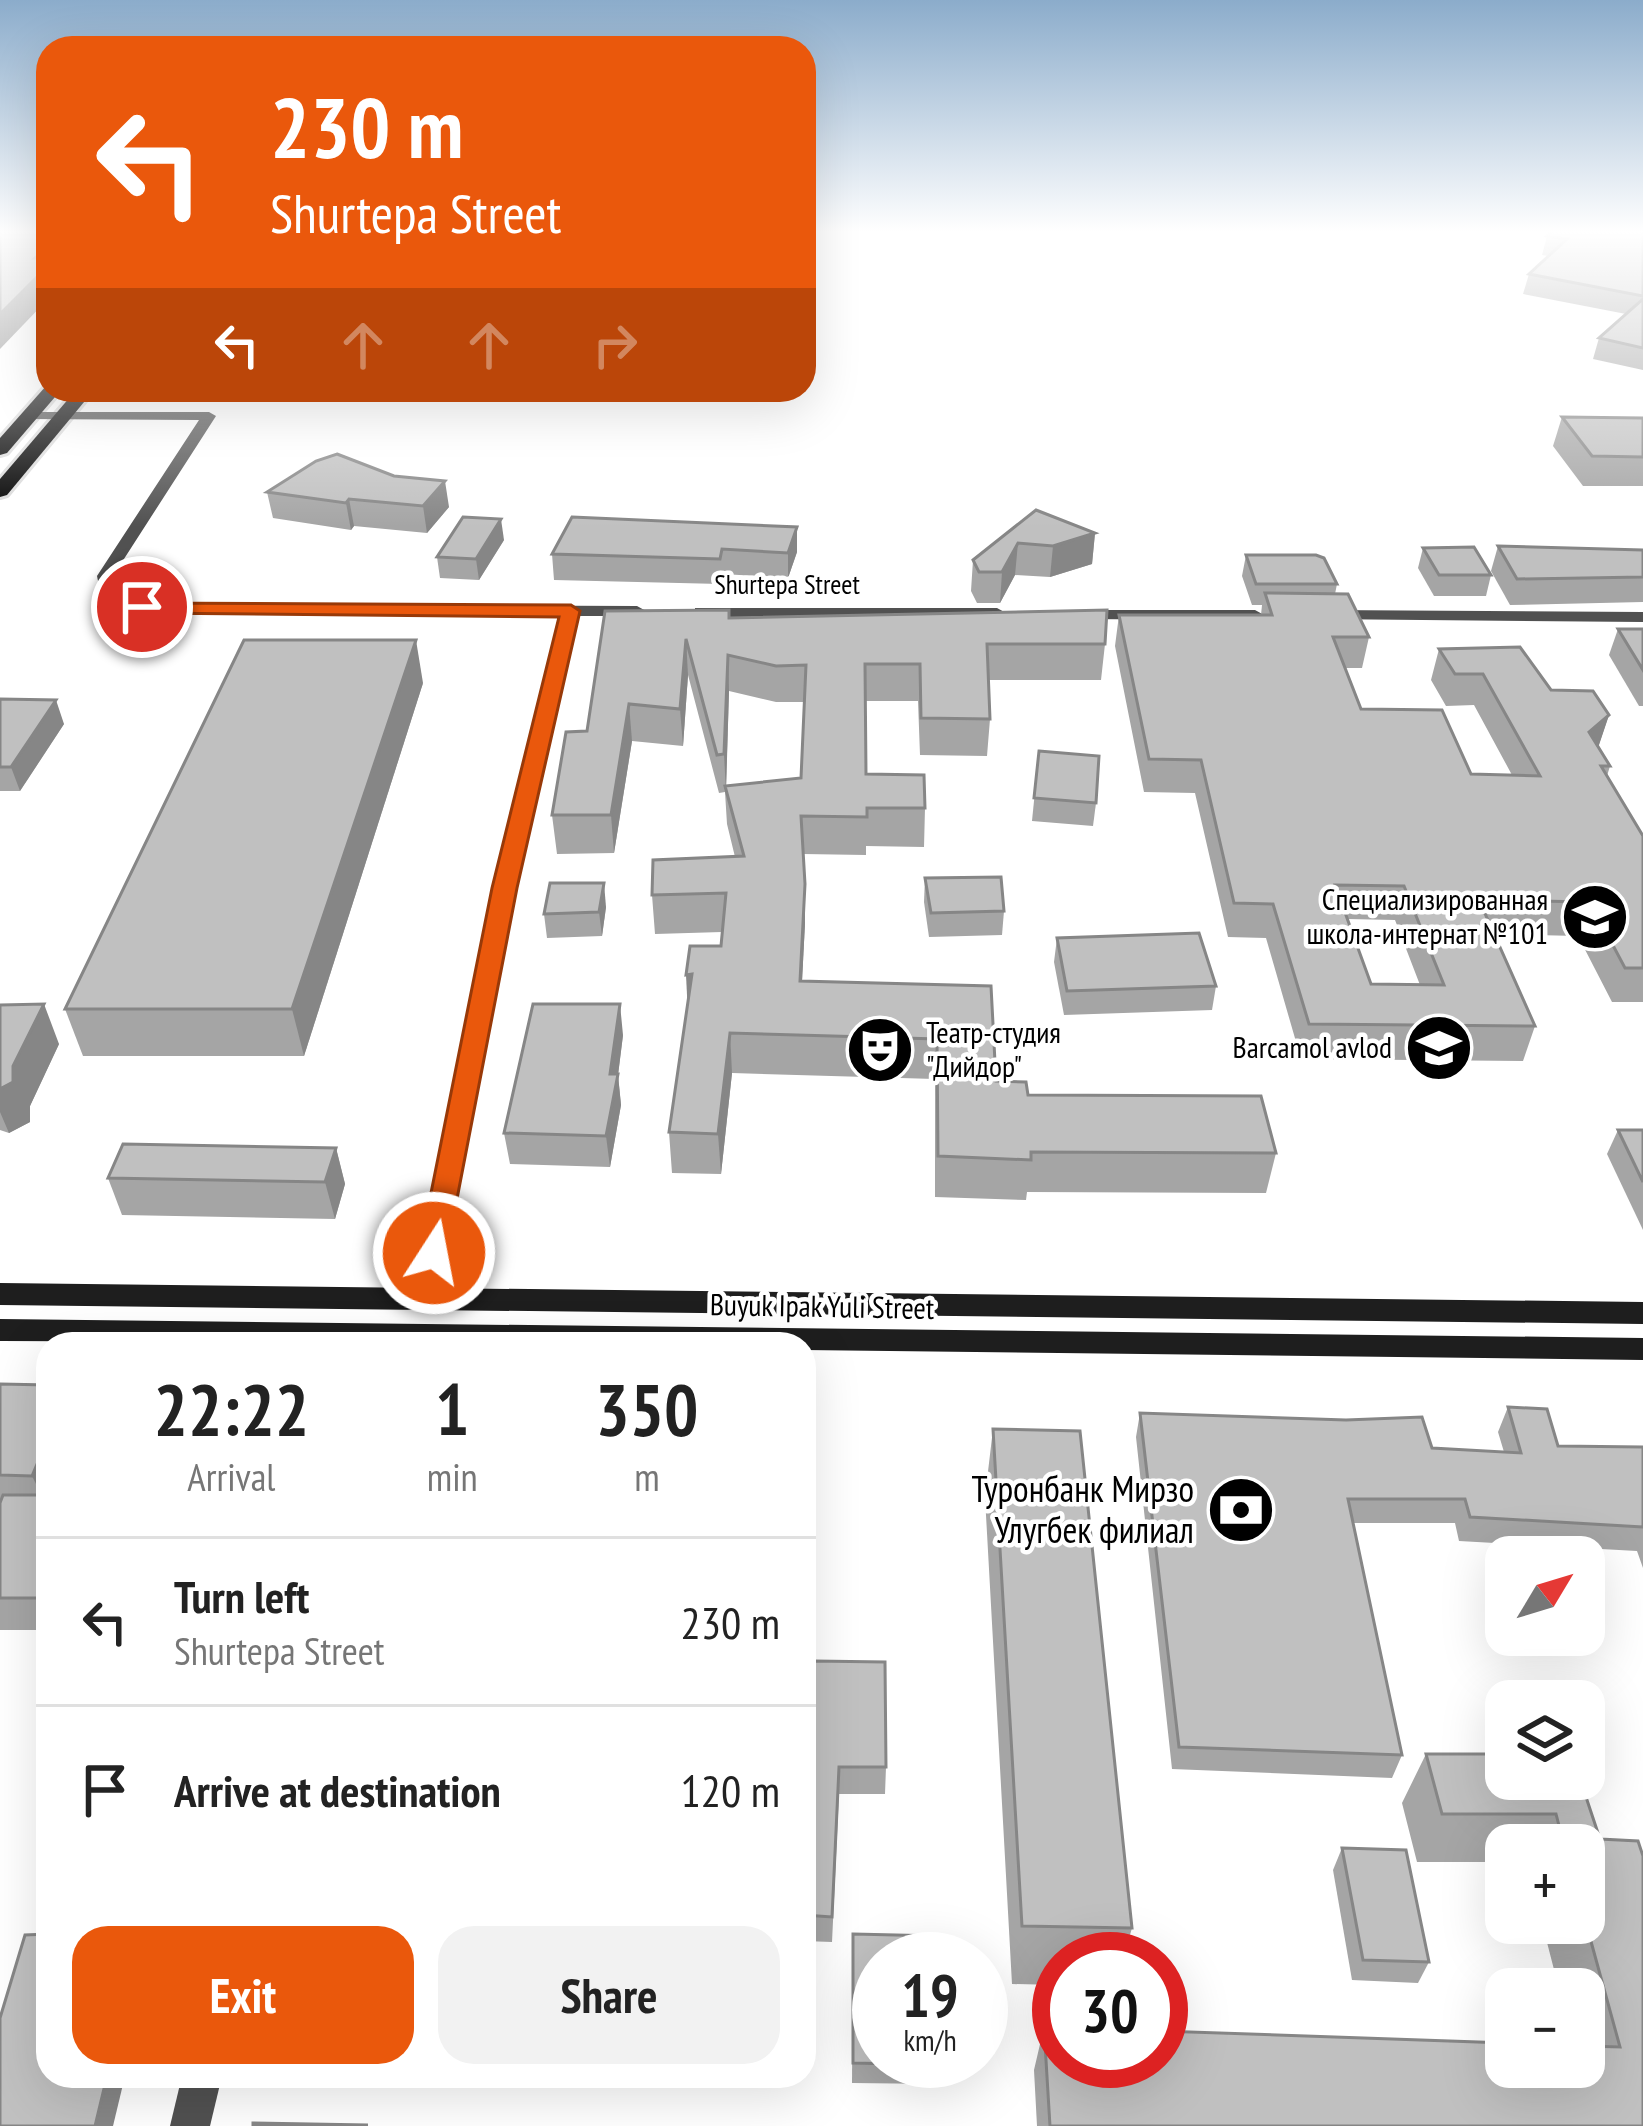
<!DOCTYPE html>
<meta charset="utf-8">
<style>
:root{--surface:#fff;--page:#f2f2f2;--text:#222;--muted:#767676;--line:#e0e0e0;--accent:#ea580c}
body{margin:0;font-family:"PT Sans Narrow",sans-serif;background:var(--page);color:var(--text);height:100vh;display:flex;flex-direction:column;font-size:45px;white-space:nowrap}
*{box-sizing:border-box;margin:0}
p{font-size:39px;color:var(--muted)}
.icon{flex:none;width:66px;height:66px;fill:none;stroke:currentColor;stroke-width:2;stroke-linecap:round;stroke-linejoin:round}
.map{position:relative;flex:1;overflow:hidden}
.drawer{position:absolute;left:36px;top:1332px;width:780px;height:756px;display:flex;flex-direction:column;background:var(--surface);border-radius:36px;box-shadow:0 12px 48px #0002}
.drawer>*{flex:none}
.guide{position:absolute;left:36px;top:36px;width:780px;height:366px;border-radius:36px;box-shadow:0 12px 48px #0002;background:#ea580c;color:#fff;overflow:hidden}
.needle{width:78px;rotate:52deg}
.controls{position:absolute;left:1485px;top:1536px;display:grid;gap:24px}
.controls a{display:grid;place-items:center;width:120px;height:120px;border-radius:24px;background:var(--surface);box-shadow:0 12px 48px #0002;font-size:60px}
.speed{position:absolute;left:852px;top:1932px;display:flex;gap:24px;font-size:60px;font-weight:700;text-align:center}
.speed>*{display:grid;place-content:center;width:156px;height:156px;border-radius:50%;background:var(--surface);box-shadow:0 12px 48px #0002;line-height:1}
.speed small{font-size:30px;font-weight:400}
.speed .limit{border:18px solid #d22;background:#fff;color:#111}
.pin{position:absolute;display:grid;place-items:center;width:102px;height:102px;color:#fff;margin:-51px;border:6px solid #fff;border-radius:50%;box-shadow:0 3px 12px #0007}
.me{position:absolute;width:132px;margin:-66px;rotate:11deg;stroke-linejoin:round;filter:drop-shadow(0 0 9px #0008)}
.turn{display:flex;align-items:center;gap:42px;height:252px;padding:0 36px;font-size:54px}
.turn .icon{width:156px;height:156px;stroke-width:2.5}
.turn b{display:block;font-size:84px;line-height:102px}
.lanes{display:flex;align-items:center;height:114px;padding:0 36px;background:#0003;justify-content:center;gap:60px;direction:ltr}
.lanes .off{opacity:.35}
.eta{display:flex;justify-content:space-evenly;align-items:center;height:204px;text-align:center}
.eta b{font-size:72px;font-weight:800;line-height:84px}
.button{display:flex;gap:24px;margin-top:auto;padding:24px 36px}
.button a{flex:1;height:138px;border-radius:36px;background:var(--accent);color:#fff;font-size:48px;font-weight:800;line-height:138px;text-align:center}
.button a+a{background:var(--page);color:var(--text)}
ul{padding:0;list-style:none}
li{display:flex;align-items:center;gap:36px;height:168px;padding:0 36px;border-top:3px solid var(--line)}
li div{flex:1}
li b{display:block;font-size:45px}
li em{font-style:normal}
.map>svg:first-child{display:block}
</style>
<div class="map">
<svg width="1643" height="2126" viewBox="0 0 1643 2126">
<rect width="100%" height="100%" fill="#fff"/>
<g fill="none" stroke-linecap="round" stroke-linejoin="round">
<defs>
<g id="primary">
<polygon points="46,386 61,390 7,453 0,455 0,438"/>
<polygon points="76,390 94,390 7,495 0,497 0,479"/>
</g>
</defs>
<!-- primary casing -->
<use href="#primary" stroke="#dbdbdb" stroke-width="6"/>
<!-- street -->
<g fill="#515151" fill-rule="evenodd">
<path d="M29 412H209L216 416 113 576 116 590 126 597 156 604 637 606 646 611 637 616H577L516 888 435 1306 425 1310 415 1306 411 1299 494 888 560 616 156 614C128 608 102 608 97 576L199 420 24 419V413Z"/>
<polygon points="695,608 997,608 1006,613 997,618 701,617 695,616"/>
<polygon points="1067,610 1255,610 1264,615 1255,620 1073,619 1067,618"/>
<polygon points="1325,610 1643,612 1643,622 1319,619 1316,615"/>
<polygon points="182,2076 222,2076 210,2126 170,2126"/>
</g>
<!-- secondary -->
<g fill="#1e1e1e" fill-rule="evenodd">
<polygon points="0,1283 1643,1302 1643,1324 0,1305"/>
<polygon points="0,1319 1643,1338 1643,1360 804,1350 804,1344 0,1341"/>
</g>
<!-- primary -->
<use href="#primary" fill="#000" fill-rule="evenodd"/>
</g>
<!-- wall -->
<g fill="#a5a5a5" fill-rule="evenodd">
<polygon points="1548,230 1643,230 1643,370 1593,359 1599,338 1626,314 1523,294 1529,274 1549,256 1542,255 1547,236 1553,230"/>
<polygon points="1562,417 1643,418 1643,486 1583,486 1553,446"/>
<polygon points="267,492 449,507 427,533 354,526 351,530 273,518"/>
<polygon points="1036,510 1095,533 1092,564 1050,577 1015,575 1000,603 977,603 971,591 973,560"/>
<polygon points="797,527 797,552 788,578 723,574 721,584 554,580 552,554"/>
<polygon points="504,540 479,580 440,578 437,557"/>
<polygon points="1498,546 1643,550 1643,602 1510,605 1491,571"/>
<polygon points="1423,548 1491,575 1486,596 1434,596 1418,568"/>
<path d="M1246 555 1337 584 1335 594 1369 637 1362 668H1345L1361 709 1471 774 1512 775 1474 705 1446 706 1431 680 1439 649 1551 690 1609 715 1598 747 1610 766 1607 776 1643 836V1002H1612L1578 936 1494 934 1535 1026 1523 1061 1301 1059 1266 938 1228 937 1195 793 1144 792 1115 646 1119 615H1261L1262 605H1252L1242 576ZM1347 919 1395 920 1420 985 1371 984Z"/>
<path d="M605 611 1105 644 1101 680H989L990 719 987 756 920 755 918 701H865L866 774 925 808 924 847 866 846V855L803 854 805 923 802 981 991 986 996 1081 1028 1095 1276 1153 1266 1193 1027 1192 1026 1200 935 1197V1079L732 1073 721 1174 672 1173 669 1132 721 946 722 932 655 934 652 895 735 857 727 824 725 792 719 793 688 675 683 746 632 741 614 853 557 854 552 815 587 731ZM729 691 776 702H805L801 778 726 786Z"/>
<polygon points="1618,629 1643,629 1643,706 1639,706 1609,655"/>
<polygon points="423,683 304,1056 83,1056 65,1009"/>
<polygon points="0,699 64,724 20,791 0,791"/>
<polygon points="1039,751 1096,803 1093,826 1032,821"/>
<polygon points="925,878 1004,911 1002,935 929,937 924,902"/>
<polygon points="606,907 602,936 547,938 544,914"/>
<polygon points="1057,938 1216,986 1212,1010 1064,1015 1054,962"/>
<polygon points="0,1005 59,1044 30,1106 30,1122 9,1133 0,1130"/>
<polygon points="623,1035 618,1075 621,1105 610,1167 510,1164 504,1133"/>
<polygon points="1618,1130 1643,1130 1643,1230 1607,1154"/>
<polygon points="336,1148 345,1184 335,1219 122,1215 108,1178"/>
<polygon points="0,1384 48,1385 48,1630 0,1630"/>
<polygon points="1508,1407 1558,1446 1643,1447 1643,1568 1637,1551 1459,1541 1455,1523 1353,1523 1402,1755 1392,1778 1172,1769 1136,1437 1140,1413 1432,1448 1504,1452 1498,1432"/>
<polygon points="993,1429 1132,1928 1123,1959 1059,1959 1059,1985 1012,1984 985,1497"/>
<polygon points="814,1661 886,1767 885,1794 839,1794 832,1942 804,1941 804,1775 812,1776"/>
<polygon points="1426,1754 1506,1754 1600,1839 1643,2126 1037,2126 1034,2070 1044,2027 1584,2067 1584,1989 1559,1989 1542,1923 1584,1923 1584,1845 1506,1845 1506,1862 1417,1862 1402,1803"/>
<polygon points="1342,1848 1429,1962 1418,1983 1352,1980 1333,1870"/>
<polygon points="853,1934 943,2061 940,2084 852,2083"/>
</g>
<!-- shaded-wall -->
<g fill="#868686">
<polygon points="48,246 48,299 0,349 0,314 35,258"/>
<polygon points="445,481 449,507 427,533 423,506"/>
<polygon points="349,499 354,526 351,530 346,503"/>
<polygon points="501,519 504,540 479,580 476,559"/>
<polygon points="797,527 797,552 788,578 788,553"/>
<polygon points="1095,533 1092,564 1050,577 1053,546"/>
<polygon points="1018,543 1015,575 1000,603 1002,572"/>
<polygon points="686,639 688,675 683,746 680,709"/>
<polygon points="416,640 423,683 304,1056 292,1009"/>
<polygon points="728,655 729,691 726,792 724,754"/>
<polygon points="56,700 64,724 20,791 11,767"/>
<polygon points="629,704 632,741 614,853 611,815"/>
<polygon points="1609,715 1598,748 1589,732"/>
<polygon points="604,883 606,907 602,936 599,912"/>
<polygon points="805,884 805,923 800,1021 800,981"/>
<polygon points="692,974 688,1015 686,975"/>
<polygon points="44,1004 59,1044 30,1106 30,1122 9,1133 0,1112 0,1089 13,1066"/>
<polygon points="620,1004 623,1035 618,1075 621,1105 610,1167 606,1136 610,1074"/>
<polygon points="730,1033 732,1073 721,1174 718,1134"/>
<polygon points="336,1148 345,1184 335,1219 325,1182"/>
<polygon points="48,1438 48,1508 32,1476"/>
<polygon points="107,2076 125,2076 113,2126 95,2126"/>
</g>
<!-- building -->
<g fill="#c0c0c0" stroke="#868686" stroke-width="3" fill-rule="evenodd">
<polygon points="0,230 48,230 48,246 35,258 48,258 48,266 0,314"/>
<polygon points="1554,230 1643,230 1643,296 1529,274 1567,239 1547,236"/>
<polygon points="1643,299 1643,348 1599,338"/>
<polygon points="1562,417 1643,418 1643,457 1592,456"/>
<polygon points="337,454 394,476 445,481 423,506 349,499 346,503 267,492 316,461"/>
<polygon points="1036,510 1095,533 1053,546 1018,543 1002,572 979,572 973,560"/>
<polygon points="463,517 501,519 476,559 437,557"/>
<polygon points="572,517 797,527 788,553 722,549 720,559 552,554"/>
<polygon points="1498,546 1643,550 1643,577 1517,579"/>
<polygon points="1474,547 1491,575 1439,575 1423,548"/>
<polygon points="1246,555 1316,555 1324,558 1337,584 1256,584"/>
<path d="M1265 593 1348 594 1369 637H1333L1361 709 1442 710 1471 774 1540 776 1483 674H1455L1439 649 1520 647 1551 690 1593 691 1609 715 1589 732 1610 766H1601L1643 836V968H1625L1590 902 1479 900 1535 1026 1309 1024 1273 904 1234 903 1201 760 1149 759 1119 615H1272ZM1335 885 1404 886 1444 985 1371 984Z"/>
<polygon points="729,610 729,618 1107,610 1105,644 987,644 990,719 921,718 920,664 865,664 866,774 924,775 925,808 867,808 867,817 801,816 805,884 800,981 991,986 996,1081 1026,1082 1028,1095 1261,1096 1276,1153 1031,1152 1031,1160 938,1156 937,1039 730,1033 718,1134 669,1132 692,974 686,975 690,946 721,946 726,893 652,895 653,860 744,856 725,786 801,778 806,665 776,666 728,655 724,754 717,755 686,639 680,709 629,704 611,815 552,815 566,732 587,731 605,611"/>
<polygon points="1618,629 1643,629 1643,670"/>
<polygon points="244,640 416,640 292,1009 65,1009"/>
<polygon points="0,699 56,700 11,767 0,767"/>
<polygon points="1039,751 1099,756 1096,803 1034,798"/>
<polygon points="1001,877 1004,911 931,913 925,878"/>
<polygon points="550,883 604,883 599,912 544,914"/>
<polygon points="1199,933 1216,986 1067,991 1057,938"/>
<polygon points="44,1004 13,1066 13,1082 0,1089 0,1005"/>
<polygon points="533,1004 620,1004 610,1074 618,1074 606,1136 504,1133"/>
<polygon points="1618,1130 1643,1130 1643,1182"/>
<polygon points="123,1144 336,1148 325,1182 108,1178"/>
<polygon points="0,1384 48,1385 48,1438 32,1476 0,1475"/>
<polygon points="1508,1407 1547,1409 1558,1446 1643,1447 1643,1527 1470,1517 1465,1499 1348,1499 1402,1755 1179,1747 1140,1413 1346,1420 1422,1417 1432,1448 1521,1453"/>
<polygon points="993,1429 1080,1431 1132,1928 1022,1926"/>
<polygon points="3,1495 48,1495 48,1538 45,1545 48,1545 48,1598 0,1598 0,1503"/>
<polygon points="814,1661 885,1662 886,1767 839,1767 832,1917 804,1915 804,1775 812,1776"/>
<polygon points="1426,1754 1506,1754 1506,1779 1580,1779 1600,1839 1638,1841 1643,1856 1643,2126 1050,2126 1044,2027 1059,2027 1059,2061 1161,2061 1161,2031 1506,2043 1506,2067 1584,2067 1584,2046 1620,2047 1584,1916 1584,1845 1564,1845 1556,1814 1442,1814"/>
<polygon points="1342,1848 1406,1850 1429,1962 1363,1960"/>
<polygon points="48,1852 48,1876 41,1877"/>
<polygon points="48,1934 48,2076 107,2076 95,2126 0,2126 0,2018 25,1935"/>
<polygon points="853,1934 938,1936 938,1959 879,1959 879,2061 943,2061 943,2065 853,2063"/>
<polygon points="253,2123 368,2125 253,2126"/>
</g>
<!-- sky -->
<linearGradient id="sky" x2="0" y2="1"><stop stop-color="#8baccb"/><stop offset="0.44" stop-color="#fff"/><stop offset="1" stop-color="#fff" stop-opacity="0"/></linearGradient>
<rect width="1643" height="527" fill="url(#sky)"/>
<!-- route -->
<polygon fill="#ea580c" stroke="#983908" stroke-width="3" points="135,603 571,605 580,611 517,888 445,1261 423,1261 419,1253 492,888 559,617 142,613 135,611"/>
<!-- icons -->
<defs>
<symbol id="school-disc" viewBox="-11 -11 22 22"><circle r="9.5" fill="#000" stroke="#fff"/><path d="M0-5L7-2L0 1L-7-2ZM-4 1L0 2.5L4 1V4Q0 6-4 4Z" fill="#fff"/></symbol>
<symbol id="theatre-disc" viewBox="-11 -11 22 22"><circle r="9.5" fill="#000" stroke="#fff"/><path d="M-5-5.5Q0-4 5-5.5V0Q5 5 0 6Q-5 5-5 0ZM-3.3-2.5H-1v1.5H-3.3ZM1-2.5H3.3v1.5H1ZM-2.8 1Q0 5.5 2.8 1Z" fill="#fff"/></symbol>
<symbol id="bank-disc" viewBox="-11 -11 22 22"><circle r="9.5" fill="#000" stroke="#fff"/><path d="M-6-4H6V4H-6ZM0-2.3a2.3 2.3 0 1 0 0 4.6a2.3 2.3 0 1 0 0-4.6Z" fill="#fff"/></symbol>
</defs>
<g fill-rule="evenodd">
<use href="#school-disc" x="1557" y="879" width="76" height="76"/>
<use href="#school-disc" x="1401" y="1010" width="76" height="76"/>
<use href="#theatre-disc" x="842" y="1012" width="76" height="76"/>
<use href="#bank-disc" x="1203" y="1472" width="76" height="76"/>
</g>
<g text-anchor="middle" stroke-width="9" stroke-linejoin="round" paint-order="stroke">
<!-- far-street labels -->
<g font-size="27" fill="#000" stroke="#fff">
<text x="787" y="594">Shurtepa Street</text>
</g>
<!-- poi labels -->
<g font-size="30" fill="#000" stroke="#fff" text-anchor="end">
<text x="1548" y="910">Специализированная<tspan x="1548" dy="34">школа-интернат №101</tspan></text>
<text x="926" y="1043" text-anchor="start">Театр-студия<tspan x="926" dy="34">"Дийдор"</tspan></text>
<text x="1392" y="1058">Barcamol avlod</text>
</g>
<!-- street labels -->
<g font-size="30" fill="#000" stroke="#fff">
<text transform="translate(822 1307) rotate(1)" y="10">Buyuk Ipak Yuli Street</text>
</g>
<!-- near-poi labels -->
<g font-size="36" fill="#000" stroke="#fff" text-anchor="end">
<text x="1194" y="1502">Туронбанк Мирзо<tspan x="1194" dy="41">Улугбек филиал</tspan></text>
</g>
</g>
</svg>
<div class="controls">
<a><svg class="needle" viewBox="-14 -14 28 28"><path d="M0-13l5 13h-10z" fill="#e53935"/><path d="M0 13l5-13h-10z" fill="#767676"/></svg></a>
<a><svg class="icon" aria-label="layers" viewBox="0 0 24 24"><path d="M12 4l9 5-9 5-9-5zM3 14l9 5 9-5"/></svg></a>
<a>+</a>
<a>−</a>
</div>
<div class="speed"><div>19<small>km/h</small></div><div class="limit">30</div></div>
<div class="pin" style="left:142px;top:607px;background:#d93025"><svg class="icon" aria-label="arrive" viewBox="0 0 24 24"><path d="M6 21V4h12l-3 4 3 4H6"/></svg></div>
<svg class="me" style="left:434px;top:1253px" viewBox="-20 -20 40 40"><circle r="17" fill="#ea580c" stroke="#fff" stroke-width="3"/><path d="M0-11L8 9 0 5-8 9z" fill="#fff"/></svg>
<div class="guide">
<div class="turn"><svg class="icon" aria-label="left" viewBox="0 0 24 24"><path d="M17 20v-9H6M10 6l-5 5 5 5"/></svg><div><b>230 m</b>Shurtepa Street</div></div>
<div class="lanes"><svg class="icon" aria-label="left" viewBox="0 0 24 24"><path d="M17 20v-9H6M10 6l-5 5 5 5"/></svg><svg class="icon off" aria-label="ahead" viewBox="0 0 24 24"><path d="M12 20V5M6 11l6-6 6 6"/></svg><svg class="icon off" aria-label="ahead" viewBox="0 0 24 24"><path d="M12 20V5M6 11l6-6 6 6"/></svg><svg class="icon off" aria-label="right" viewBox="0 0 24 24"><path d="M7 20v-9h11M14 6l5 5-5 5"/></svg></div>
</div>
<section class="drawer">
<div class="eta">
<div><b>22:22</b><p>Arrival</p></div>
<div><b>1</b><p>min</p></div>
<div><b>350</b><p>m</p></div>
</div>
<ul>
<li><svg class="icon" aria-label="left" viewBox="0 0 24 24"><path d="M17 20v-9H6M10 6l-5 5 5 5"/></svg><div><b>Turn left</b><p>Shurtepa Street</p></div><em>230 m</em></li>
<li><svg class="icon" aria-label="arrive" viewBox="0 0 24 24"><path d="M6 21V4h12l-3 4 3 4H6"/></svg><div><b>Arrive at destination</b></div><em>120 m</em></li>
</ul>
<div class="button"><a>Exit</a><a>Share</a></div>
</section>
</div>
